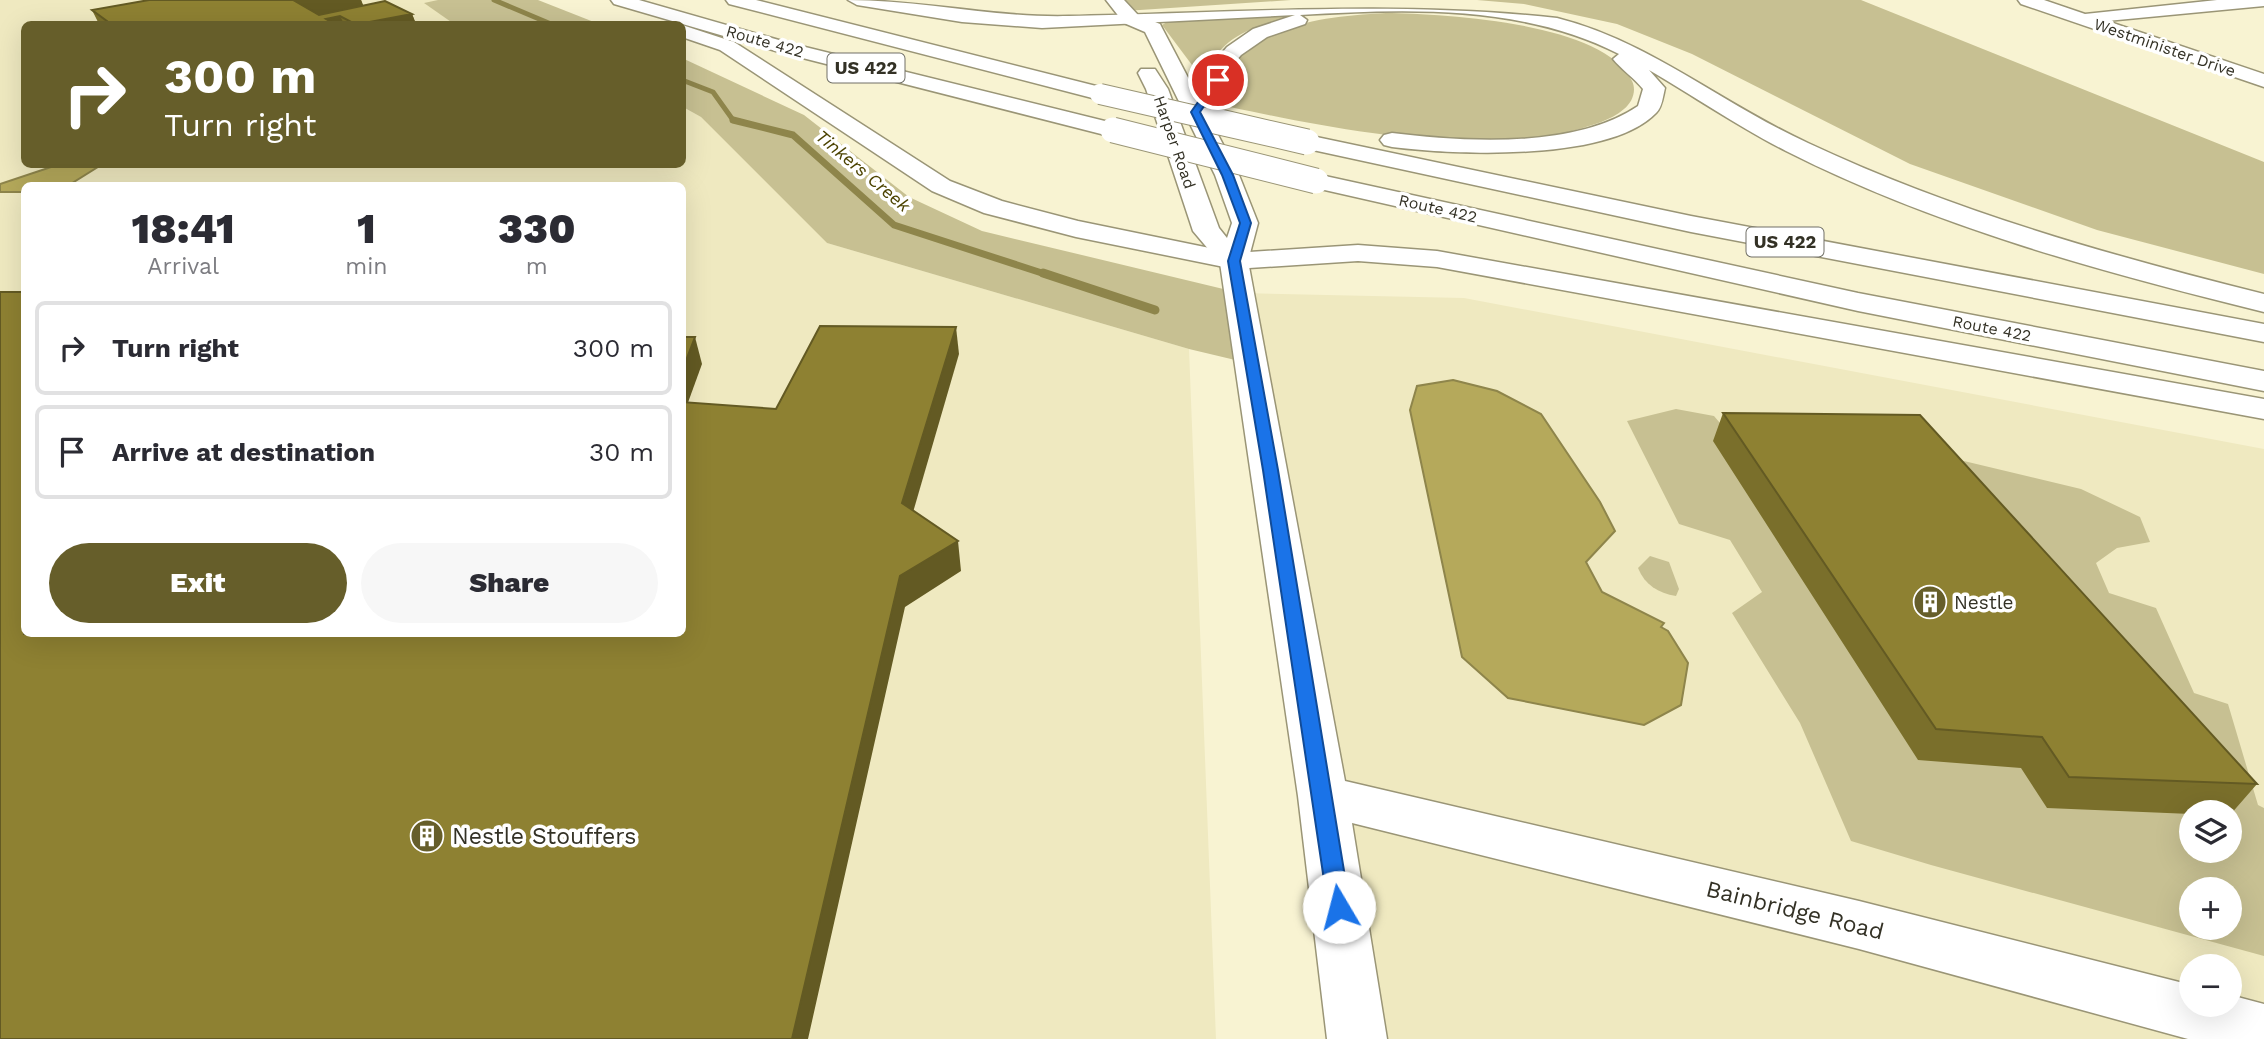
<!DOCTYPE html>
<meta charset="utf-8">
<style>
:root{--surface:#fff;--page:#f7f7f7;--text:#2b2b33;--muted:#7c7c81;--line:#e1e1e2;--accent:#665e2a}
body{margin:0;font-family:"Work Sans",sans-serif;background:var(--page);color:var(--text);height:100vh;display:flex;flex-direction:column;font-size:26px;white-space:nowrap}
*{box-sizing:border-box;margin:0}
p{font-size:23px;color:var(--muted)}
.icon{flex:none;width:38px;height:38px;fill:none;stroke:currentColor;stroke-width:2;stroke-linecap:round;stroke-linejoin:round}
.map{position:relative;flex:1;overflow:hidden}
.side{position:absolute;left:21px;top:182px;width:665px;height:455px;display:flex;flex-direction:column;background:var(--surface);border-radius:10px;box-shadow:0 7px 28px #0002}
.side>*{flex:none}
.hud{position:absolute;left:21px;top:21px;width:665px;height:147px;border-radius:10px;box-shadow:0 7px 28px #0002;background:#665e2a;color:#fff;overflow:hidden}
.controls{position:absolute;left:2179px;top:800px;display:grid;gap:14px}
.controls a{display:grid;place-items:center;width:63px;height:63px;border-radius:50%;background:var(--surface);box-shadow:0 7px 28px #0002;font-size:35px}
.pin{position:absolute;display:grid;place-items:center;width:60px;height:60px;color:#fff;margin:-30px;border:4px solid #fff;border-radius:50%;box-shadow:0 2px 7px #0007}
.me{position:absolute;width:77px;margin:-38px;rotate:352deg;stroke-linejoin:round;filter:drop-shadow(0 0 5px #0008)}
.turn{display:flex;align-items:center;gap:24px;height:147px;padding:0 28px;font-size:32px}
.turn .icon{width:91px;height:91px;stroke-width:2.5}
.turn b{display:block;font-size:49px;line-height:60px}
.eta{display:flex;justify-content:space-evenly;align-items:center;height:119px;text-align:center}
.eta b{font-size:42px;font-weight:800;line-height:49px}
.cta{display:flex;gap:14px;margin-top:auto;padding:14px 28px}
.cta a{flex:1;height:80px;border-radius:42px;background:var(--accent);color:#fff;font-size:28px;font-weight:800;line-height:80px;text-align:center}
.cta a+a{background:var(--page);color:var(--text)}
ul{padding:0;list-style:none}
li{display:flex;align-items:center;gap:21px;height:94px;margin:0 14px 10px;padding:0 14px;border:4px solid var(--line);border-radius:10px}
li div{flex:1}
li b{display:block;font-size:26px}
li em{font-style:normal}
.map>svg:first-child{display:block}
</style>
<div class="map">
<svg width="2264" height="1039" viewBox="0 0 2264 1039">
<rect width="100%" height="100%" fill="#f8f3d2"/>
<!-- built -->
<g fill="#efe9c0" fill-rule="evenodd">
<path d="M0 0H447L511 24H24V164H682L683 107 701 117 827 243 1189 349 1216 1039H0ZM24 186H682V634H24Z"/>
<path d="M1240 293 1464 298 2264 449V1039H1356ZM2191 812H2230V850H2191ZM2191 889H2230V928H2191ZM2191 966H2230V1004H2191Z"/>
</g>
<!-- green -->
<g fill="#c7c092" fill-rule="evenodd">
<polygon points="438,0 538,0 599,24 454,24 424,3"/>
<polygon points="1115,0 1291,0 1125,11"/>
<polygon points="1477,0 1861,0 2264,162 2264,274 2097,230 1910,164 1692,54 1617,24 1524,4"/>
<path d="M1311 13C1273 21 1220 30 1208 73H1198L1162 25 1169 21Z"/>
<path d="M1386 13C1444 14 1604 22 1632 81 1637 91 1632 103 1624 109 1610 121 1592 125 1576 130 1472 157 1334 129 1230 107 1228 95 1225 82 1228 69 1231 58 1245 49 1254 44 1298 19 1337 16 1386 13Z"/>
<polygon points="682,58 804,115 909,197 982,231 1240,293 1252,364 1189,349 827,243 701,117 683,107"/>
<path d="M1676 409 1714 416 1726 430 1809 424 2081 489 2140 517 2150 542 2117 548 2096 563 2109 593 2156 608 2194 693 2228 704 2258 805 2264 808V956L1931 865 1851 841 1800 723 1732 613 1762 592 1730 540 1679 524 1627 421ZM2191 812H2230V850H2191ZM2191 889H2230V928H2191Z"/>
<path d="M1650 556 1669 562 1679 589 1676 596C1658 593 1645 585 1638 568Z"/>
</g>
<!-- water -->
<g fill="#b5a95b" stroke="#8e854b" stroke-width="2">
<polygon points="57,165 101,165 69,185 24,186 24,192 0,192 0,184"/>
<polygon points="1453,380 1497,391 1541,414 1600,502 1615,531 1586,562 1602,592 1664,623 1661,627 1668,631 1688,663 1681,705 1644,725 1508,698 1462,657 1410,410 1417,386"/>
</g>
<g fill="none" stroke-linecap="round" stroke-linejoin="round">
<!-- stream-far2 -->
<g stroke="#8e854b" stroke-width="5">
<polyline points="494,0 551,24"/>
<polyline points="682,80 713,92 733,120 739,121"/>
</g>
<!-- stream-far1 -->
<polyline stroke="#8e854b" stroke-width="7" points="733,120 793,135 894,225 1048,275"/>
<!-- stream -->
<polyline stroke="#8e854b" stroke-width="9" points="1043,273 1155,310"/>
<defs>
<g id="minor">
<polygon points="1106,0 1124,0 1138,15 1160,24 1162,28 1239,175 1258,223 1248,261 1345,781 1859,901 2191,985 2191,1004 2230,1004 2230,995 2264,1004 2264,1039 2188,1039 1859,949 1352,823 1387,1039 1327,1039 1298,796 1220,263 1193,231 1146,89 1138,73 1141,69 1155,69 1168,89 1219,228 1227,238 1232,223 1215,175 1145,32 1124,23"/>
<polygon points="2018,0 2044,0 2085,14 2217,0 2264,0 2264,6 2107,21 2264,74 2264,87 2021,4"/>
</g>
<g id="highway">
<polygon points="611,0 639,0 793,44 1121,125 1124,130 1121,135 1105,135 779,52 614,4"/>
<polygon points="726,0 756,0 1108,89 1111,94 1108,99 1100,100 729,4"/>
<path d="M848 0C922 0 995 18 1069 16 1230 13 1398 0 1557 18 1649 41 1722 104 1808 143 1953 211 2108 255 2264 294V312C2102 272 1936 227 1786 151 1739 127 1695 97 1649 70L1665 88C1663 96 1662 108 1656 113 1609 162 1455 155 1392 147L1384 145 1380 140 1384 135 1392 133C1466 142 1574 149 1638 106L1643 89C1634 78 1621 69 1613 59L1619 54C1521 4 1406 9 1300 15L1307 20 1305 24 1267 37 1241 55 1231 67 1228 80 1204 117H1188L1185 112 1208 80 1211 66 1227 47 1253 29 1295 15 1042 28 962 22 857 5Z"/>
<polygon points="682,25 734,42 950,181 1002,201 1078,221 1234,253 1358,245 1437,251 2264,399 2264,419 1437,267 1358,261 1234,269 1076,237 984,213 932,191 720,50 682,37"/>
<polygon points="1307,135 1691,216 2264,324 2264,342 1691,232 1299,147 1295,142 1299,137"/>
<polygon points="1316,174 1858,293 2264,371 2264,391 1858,311 1307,186 1304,181 1307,176"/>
</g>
</defs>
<!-- minor casing -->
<use href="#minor" stroke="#9a9576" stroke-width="3"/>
<!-- highway casing -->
<use href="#highway" stroke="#9a9576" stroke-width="3"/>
<!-- minor -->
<use href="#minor" fill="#fff" fill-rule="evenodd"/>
<!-- highway -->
<use href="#highway" fill="#fff" fill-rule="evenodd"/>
<defs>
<polyline id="highway-bridge-far1" points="1100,94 1218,121"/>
<g id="highway-bridge">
<polyline points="1211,120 1307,142"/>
<polyline points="1113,130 1316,181"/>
</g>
</defs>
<!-- highway-bridge-far1 casing -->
<use href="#highway-bridge-far1" stroke="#9a9576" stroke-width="22" stroke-linecap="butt"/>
<!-- highway-bridge casing -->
<use href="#highway-bridge" stroke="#9a9576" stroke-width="27" stroke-linecap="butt"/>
<!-- highway-bridge-far1 -->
<use href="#highway-bridge-far1" stroke="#fff" stroke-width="20"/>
<!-- highway-bridge -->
<use href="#highway-bridge" stroke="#fff" stroke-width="25"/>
</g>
<!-- wall -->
<g fill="#7a6f2b">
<polygon points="143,0 361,0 363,6 412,14 416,24 99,24 92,10 143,1"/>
<polygon points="1723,413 2257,784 2230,815 2230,812 2191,812 2191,814 2047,808 2021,768 1918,760 1713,441"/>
</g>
<!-- shaded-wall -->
<g fill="#635a23">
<polygon points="289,0 361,0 364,7 297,20"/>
<polygon points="412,14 416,24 359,24"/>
<polygon points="340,16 344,24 319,24 326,19"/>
<polygon points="956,327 959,354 907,533 902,503"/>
<polygon points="695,337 702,364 682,419 682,371"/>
<polygon points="958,541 961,571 905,607 808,1039 792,1039 900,576"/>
</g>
<!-- building -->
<g fill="#8e8132" stroke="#635a23" stroke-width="2">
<polygon points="149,0 293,0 319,15 385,1 412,14 359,24 355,24 340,16 326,19 331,22 319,24 111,24 92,10"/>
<polygon points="0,292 24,292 24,634 682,634 682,402 776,409 820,326 956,327 902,503 958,541 900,576 792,1039 0,1039"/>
<polygon points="682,337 695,337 682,371"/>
<polygon points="1723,413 1920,415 2257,784 2069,777 2042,737 1936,729"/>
</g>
<!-- route -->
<polygon fill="#1a73e8" stroke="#114b97" stroke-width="2" points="1215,78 1222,80 1200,112 1233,175 1251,223 1240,261 1278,470 1350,907 1347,914 1339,917 1331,914 1328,907 1263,470 1228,261 1240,223 1222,175 1191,112"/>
<!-- icons -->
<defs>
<symbol id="building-disc" viewBox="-11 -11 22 22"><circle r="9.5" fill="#665e2a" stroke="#fff"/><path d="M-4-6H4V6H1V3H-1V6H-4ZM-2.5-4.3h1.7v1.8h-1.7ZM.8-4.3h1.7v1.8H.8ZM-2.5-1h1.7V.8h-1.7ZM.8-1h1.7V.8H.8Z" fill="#fff"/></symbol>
</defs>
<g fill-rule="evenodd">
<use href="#building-disc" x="1911" y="583" width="38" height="38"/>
<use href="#building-disc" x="408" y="817" width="38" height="38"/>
</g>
<g text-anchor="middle" stroke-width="7" stroke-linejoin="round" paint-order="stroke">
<!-- far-street labels -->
<g font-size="16" fill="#333125" stroke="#fff">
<text transform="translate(765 41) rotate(16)" y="6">Route 422</text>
<text transform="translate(2165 47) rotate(19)" y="6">Westminister Drive</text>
<text transform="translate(1175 142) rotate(71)" y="6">Harper Road</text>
<text transform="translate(1438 208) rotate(13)" y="6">Route 422</text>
<text transform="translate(1992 328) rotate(11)" y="6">Route 422</text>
</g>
<!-- shield labels -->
<g fill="#fff" stroke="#706f66" stroke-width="2">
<rect x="827.5" y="53.5" width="77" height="29" rx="5"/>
<rect x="1746.5" y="227.5" width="77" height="29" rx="5"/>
</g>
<g font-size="18" font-weight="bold" fill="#333125">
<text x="866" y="74">US 422</text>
<text x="1785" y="248">US 422</text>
</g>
<!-- far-water labels -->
<g font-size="18" font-style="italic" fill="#4c4301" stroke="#fff">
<text transform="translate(863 171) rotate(40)" y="6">Tinkers Creek</text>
</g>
<!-- poi labels -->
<g font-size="19" fill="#333125" stroke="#fff" text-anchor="start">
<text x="1954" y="609">Nestle</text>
</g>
<!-- near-poi labels -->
<g font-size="23" fill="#333125" stroke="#fff" text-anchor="start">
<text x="452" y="844">Nestle Stouffers</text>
</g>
<!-- near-street labels -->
<g font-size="23" fill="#333125" stroke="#fff">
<text transform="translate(1795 910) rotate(14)" y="8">Bainbridge Road</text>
</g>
</g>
</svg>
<div class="controls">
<a><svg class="icon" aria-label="layers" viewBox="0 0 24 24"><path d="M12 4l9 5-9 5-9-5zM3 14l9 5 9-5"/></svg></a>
<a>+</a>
<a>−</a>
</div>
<div class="pin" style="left:1218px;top:80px;background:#d93025"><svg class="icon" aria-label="arrive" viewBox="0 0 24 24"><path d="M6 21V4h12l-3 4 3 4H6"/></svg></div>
<svg class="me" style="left:1339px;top:907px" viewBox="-20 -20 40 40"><circle r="19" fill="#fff"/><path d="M0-13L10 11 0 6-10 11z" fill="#1a73e8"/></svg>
<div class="hud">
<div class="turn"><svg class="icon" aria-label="right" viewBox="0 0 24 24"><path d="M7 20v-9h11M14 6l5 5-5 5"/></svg><div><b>300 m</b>Turn right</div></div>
</div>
<section class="side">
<div class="eta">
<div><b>18:41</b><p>Arrival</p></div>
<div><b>1</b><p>min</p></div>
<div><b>330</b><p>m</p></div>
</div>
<ul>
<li><svg class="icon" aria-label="right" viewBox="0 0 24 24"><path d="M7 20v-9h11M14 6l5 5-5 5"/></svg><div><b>Turn right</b></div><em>300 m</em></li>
<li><svg class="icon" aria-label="arrive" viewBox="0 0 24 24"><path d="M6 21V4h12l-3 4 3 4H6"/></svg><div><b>Arrive at destination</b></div><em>30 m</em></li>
</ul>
<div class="cta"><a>Exit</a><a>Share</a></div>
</section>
</div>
